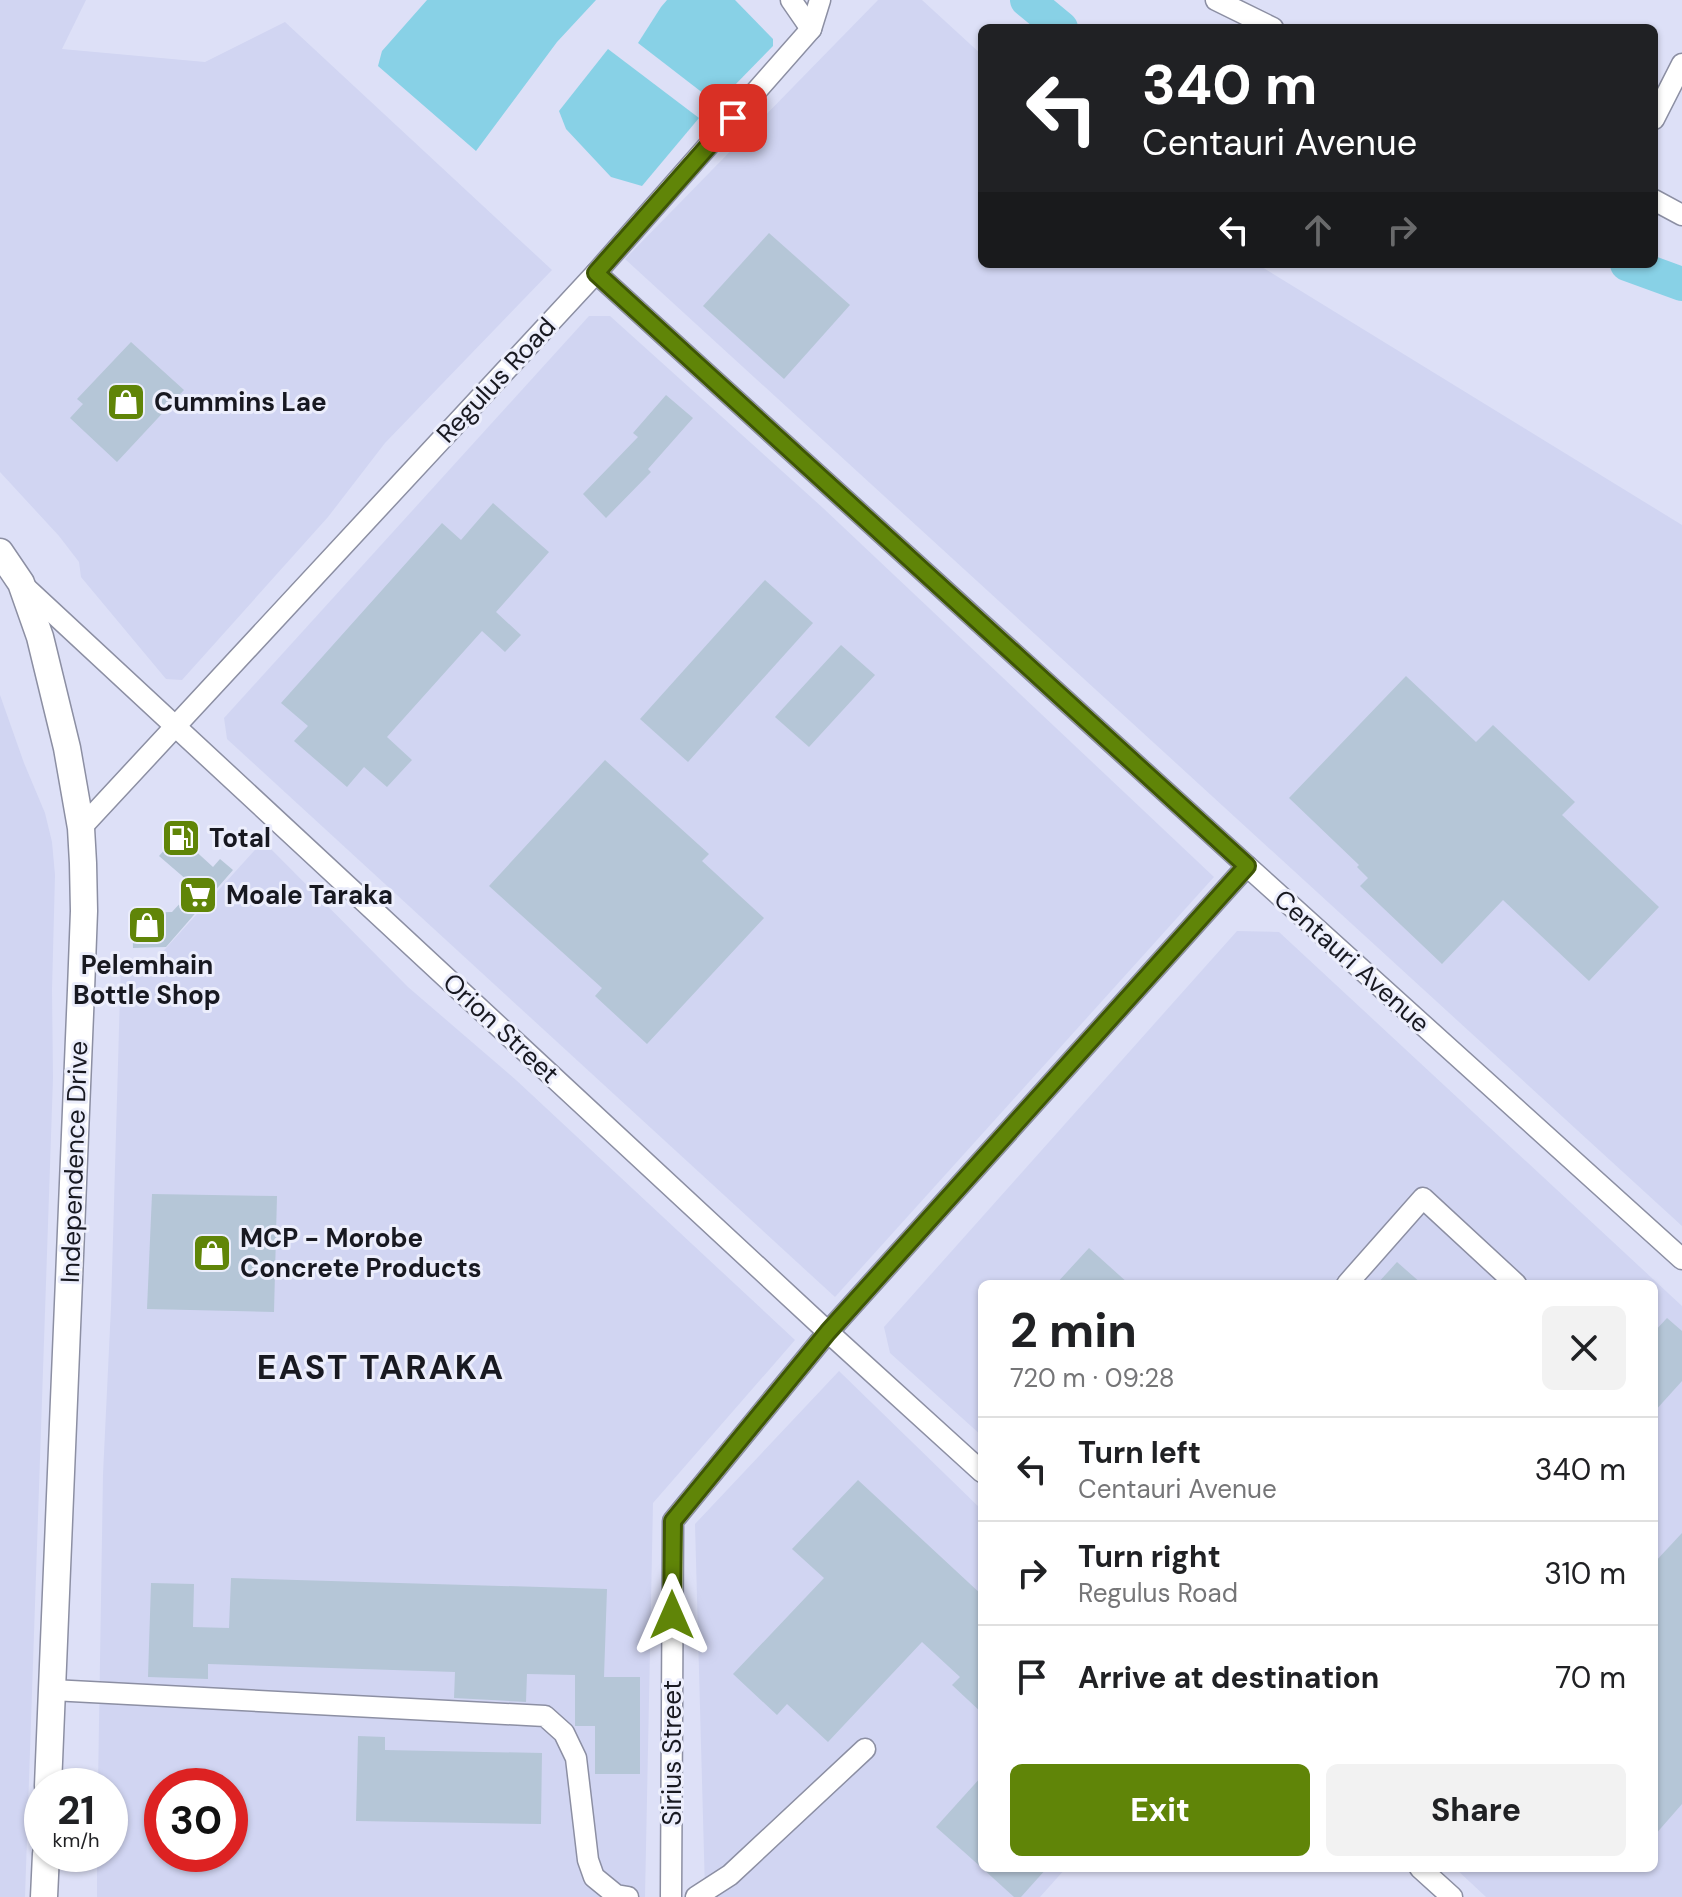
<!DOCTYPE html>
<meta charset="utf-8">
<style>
:root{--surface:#fff;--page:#f2f2f2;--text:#202124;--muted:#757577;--line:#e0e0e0;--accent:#608508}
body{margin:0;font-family:"DM Sans",sans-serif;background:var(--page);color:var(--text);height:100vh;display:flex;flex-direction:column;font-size:30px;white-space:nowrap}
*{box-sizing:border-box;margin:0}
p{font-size:26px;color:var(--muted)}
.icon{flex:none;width:44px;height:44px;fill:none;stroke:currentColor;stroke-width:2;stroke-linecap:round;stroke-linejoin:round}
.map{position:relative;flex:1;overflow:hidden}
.sheet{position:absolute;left:978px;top:1280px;width:680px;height:592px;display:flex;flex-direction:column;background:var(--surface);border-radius:12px;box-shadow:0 2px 6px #0004}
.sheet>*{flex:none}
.banner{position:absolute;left:978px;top:24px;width:680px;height:244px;border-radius:12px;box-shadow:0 2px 6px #0004;background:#202124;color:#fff;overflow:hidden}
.speed{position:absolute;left:24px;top:1768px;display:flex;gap:16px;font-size:40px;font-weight:700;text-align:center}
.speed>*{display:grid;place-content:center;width:104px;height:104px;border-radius:50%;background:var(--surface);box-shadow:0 2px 6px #0004;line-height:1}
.speed small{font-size:20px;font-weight:400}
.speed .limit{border:12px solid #d22;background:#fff;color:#111}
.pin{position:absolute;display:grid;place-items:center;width:68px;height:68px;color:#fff;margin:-34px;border-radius:16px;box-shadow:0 4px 12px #0006}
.me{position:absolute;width:88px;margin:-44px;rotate:0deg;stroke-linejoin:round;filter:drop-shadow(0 0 6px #0008)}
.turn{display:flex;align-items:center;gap:28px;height:168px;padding:0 32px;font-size:36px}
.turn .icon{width:104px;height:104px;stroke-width:2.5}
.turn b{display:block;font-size:56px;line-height:68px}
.lanes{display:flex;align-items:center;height:76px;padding:0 32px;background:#0003;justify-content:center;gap:40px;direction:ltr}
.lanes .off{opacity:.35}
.round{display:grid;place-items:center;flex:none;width:84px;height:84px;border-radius:12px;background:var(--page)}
.headline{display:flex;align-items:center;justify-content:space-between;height:136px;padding:0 32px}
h1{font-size:48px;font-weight:700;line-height:60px}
.cta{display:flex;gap:16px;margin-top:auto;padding:16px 32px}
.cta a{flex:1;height:92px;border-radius:12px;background:var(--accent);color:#fff;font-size:32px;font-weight:700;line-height:92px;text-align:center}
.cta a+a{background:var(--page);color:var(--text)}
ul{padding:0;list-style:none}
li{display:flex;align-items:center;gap:24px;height:104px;padding:0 32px;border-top:2px solid var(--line)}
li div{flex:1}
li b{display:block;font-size:30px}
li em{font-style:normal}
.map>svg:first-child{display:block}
</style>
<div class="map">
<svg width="1682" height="1897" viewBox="0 0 1682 1897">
<rect width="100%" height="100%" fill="#dde0f7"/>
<!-- built -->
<g fill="#d1d5f2" fill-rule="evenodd">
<polygon points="0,0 86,0 62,49 205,62 285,22 552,270 385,443 328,517 182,680 166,679 81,577 79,562 59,536 0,472"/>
<polygon points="878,0 922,0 982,55 982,264 1257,264 1682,525 1682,1226 625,259"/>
<polygon points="589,316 610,316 823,508 1214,877 835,1297 227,739 224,718"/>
<polygon points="0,695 24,763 45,813 52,842 55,875 52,990 53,1078 25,1897 0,1897"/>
<path d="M263 841 408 987 516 1080 795 1340 653 1503 645 1897H97V1854H110V1786H98L103 1474 111 1307 121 959 157 958ZM162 1786H230V1854H162Z"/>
<polygon points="1237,931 1279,932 1682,1306 1682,1897 1486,1897 1455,1868 1654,1868 1654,1284 982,1284 982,1436 890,1353 884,1327"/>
<polygon points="839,1371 982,1510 982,1868 1066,1868 1040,1897 704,1897 705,1891 695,1524"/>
</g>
<!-- water -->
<g fill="#88d1e6">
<polygon points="427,0 596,0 557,42 476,151 378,66 382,51"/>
<polygon points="667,0 735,0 773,39 773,46 730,90 716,98 708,97 638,43 661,7"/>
<polygon points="608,49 699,118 642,186 611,177 566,129 559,111"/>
</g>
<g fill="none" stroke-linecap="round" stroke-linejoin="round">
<!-- river -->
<g stroke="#88d1e6" stroke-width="34">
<polyline points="1027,0 1061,28"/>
<polyline points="1627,264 1682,284"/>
</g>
</g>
<!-- building -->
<g fill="#b5c6d7">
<polygon points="769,233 850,305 784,379 703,306"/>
<polygon points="131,342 184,390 117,462 70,418 83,404 77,399"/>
<polygon points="666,395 693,418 648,469 651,472 606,518 583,494 638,437 633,433"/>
<polygon points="493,503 549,552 496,612 521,635 505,652 482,631 387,737 412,760 387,787 364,767 347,787 294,741 308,726 281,703 442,523 461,540"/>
<polygon points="765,580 813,623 688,762 640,719"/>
<polygon points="841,645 875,675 809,747 775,717"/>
<polygon points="1406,676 1476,742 1493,725 1575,802 1562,815 1659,907 1589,981 1503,900 1442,964 1360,886 1368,878 1357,867 1359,865 1289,798"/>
<polygon points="605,760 709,854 702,861 764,918 647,1044 595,996 602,988 489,886"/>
<polygon points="178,835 213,867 220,859 233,870 166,947 133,948 132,913 172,912 195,887 159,856"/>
<polygon points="152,1194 277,1196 274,1312 147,1309"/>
<polygon points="1089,1248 1129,1284 1056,1284"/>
<polygon points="1397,1262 1422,1284 1377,1284"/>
<polygon points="1667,1318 1682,1331 1682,1381 1654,1412 1654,1332"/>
<polygon points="858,1480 982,1595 982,1713 952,1685 960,1677 922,1642 828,1742 787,1704 777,1715 733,1674 824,1578 792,1549"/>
<polygon points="1682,1533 1682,1804 1654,1836 1654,1563"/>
<polygon points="231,1578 607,1589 604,1677 640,1677 640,1774 595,1774 595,1726 575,1726 575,1675 527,1674 526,1702 454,1698 455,1672 208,1664 208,1679 148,1677 151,1583 194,1584 193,1627 229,1628"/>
<polygon points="358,1736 385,1737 385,1750 542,1753 541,1824 356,1821"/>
<polygon points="982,1776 982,1868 936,1827"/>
<polygon points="982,1868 1047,1868 1021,1897 1014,1897"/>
</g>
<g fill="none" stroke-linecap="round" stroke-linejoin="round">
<defs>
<g id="minor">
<polyline points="791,0 811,29"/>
<polyline points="1216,0 1273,28"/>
<polyline points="1654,119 1682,64"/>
<polyline points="1654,200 1682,215"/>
<polyline points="596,273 1247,866 1682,1259"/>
<polyline points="22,584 828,1332 982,1472"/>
<polyline points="81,828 596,273 811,29 820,0"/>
<polyline points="1347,1284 1423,1198 1516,1284"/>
<polyline points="52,1690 545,1716 564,1733 576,1758 588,1860 594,1877 616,1895 628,1897"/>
<polyline points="1420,1868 1452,1897"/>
<polyline points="671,1897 673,1521 828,1332 1247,866"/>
<polyline points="696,1897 730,1875 865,1749"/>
</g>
<g id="major">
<polyline points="0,552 21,583 40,637 67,748 81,828 83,863 84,911 81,990 48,1786"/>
<polyline points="44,1897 46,1854"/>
</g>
</defs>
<!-- minor casing -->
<use href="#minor" stroke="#8c8fa3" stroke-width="23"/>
<!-- major casing -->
<use href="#major" stroke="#8c8fa3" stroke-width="29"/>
<!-- minor -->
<use href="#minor" stroke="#fff" stroke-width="20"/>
<!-- major -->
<use href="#major" stroke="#fff" stroke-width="26"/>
</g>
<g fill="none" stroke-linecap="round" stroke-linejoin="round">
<defs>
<polyline id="route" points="672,1615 673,1521 828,1332 1247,866 596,273 733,118"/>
</defs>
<!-- route casing -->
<use href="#route" stroke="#3e5605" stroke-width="20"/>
<!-- route -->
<use href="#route" stroke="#608508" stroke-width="14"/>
</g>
<!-- icons -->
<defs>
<symbol id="shop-square" viewBox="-11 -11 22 22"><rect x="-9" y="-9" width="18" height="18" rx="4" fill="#608508" stroke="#eceefc"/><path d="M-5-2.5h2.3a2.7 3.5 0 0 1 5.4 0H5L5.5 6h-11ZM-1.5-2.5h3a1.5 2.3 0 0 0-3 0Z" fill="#fff"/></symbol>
<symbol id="fuel-square" viewBox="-11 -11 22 22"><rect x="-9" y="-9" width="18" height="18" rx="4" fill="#608508" stroke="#eceefc"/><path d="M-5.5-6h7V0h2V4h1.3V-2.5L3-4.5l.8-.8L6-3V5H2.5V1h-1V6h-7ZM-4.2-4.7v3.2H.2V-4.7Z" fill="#fff"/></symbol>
<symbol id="supermarket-square" viewBox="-11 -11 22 22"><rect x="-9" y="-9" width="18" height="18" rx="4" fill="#608508" stroke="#eceefc"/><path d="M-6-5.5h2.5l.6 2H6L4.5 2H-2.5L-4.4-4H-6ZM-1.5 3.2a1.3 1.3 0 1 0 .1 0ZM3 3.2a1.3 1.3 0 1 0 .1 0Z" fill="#fff"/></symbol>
</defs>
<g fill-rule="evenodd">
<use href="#shop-square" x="104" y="380" width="44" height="44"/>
<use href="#fuel-square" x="159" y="816" width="44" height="44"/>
<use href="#supermarket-square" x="176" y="873" width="44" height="44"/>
<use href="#shop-square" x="125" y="903" width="44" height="44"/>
<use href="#shop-square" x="190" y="1231" width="44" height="44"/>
</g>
<g text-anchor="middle" stroke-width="6" stroke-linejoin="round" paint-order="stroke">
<!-- street labels -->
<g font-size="26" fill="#181921" stroke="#eceefc">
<text transform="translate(496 380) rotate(-47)" y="9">Regulus Road</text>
<text transform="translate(1352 961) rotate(42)" y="9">Centauri Avenue</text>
<text transform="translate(501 1028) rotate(43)" y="9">Orion Street</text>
<text transform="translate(74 1162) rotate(-88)" y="9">Independence Drive</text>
<text transform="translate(672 1753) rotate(-90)" y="9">Sirius Street</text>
</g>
<!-- poi labels -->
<g font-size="26" font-weight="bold" fill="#181921" stroke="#eceefc" text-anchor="start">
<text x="154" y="411">Cummins Lae</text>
<text x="209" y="847">Total</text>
<text x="226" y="904">Moale Taraka</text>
<text x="147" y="974" text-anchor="middle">Pelemhain<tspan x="147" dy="30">Bottle Shop</tspan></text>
<text x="240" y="1247">MCP - Morobe<tspan x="240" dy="30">Concrete Products</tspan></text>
</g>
<!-- district labels -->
<g font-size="34" font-weight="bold" letter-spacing="2" fill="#181921" stroke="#eceefc">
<text x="381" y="1379">EAST TARAKA</text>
</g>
</g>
</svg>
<div class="speed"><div>21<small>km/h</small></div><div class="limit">30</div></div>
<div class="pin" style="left:733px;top:118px;background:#d93025"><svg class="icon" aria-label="arrive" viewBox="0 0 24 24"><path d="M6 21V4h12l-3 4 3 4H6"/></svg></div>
<svg class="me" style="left:672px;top:1615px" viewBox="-20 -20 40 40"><path d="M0-17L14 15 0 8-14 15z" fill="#608508" stroke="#fff" stroke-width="4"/></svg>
<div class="banner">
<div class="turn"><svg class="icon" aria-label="left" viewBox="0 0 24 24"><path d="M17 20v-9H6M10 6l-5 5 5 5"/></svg><div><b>340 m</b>Centauri Avenue</div></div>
<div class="lanes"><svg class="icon" aria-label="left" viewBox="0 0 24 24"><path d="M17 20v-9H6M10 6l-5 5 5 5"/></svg><svg class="icon off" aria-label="ahead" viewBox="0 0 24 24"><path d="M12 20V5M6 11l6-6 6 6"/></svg><svg class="icon off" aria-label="right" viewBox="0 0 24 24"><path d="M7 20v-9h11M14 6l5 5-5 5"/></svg></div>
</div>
<section class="sheet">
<div class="headline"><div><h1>2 min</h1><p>720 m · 09:28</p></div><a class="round"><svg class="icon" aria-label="close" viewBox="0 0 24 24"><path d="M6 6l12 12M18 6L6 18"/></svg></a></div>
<ul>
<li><svg class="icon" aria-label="left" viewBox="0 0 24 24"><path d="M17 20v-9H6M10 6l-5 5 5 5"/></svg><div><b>Turn left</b><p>Centauri Avenue</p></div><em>340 m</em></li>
<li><svg class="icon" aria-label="right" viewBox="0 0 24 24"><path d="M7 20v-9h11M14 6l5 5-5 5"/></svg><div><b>Turn right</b><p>Regulus Road</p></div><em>310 m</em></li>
<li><svg class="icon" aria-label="arrive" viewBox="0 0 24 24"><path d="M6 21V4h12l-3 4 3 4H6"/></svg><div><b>Arrive at destination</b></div><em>70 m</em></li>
</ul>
<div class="cta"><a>Exit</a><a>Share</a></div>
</section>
</div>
